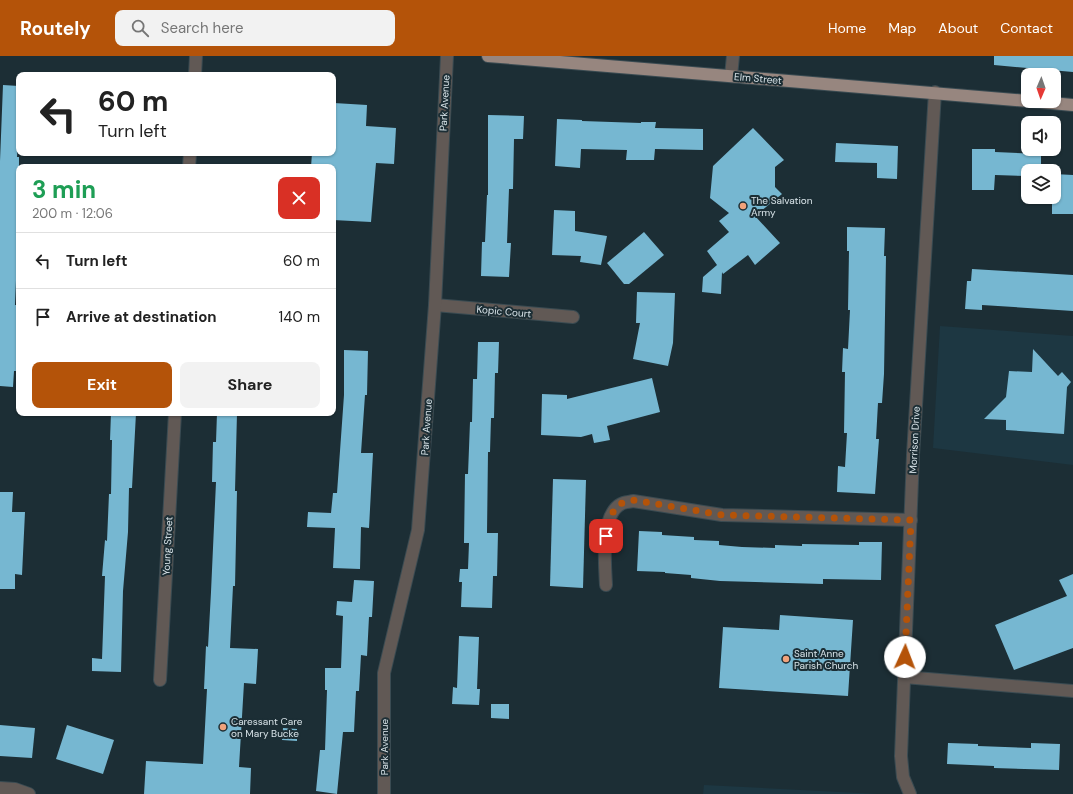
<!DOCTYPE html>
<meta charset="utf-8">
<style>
:root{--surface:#fff;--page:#f2f2f2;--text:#222;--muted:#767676;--line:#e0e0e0;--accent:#b45309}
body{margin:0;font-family:"DM Sans",sans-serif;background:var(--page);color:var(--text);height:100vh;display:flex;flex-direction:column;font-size:15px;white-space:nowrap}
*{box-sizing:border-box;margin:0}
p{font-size:13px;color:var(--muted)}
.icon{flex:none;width:22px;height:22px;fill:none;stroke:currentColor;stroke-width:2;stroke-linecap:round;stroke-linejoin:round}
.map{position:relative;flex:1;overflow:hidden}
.panel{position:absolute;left:16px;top:108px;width:320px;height:252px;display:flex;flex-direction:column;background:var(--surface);border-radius:8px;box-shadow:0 1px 3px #0004}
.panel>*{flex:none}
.guide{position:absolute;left:16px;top:16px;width:320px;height:84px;border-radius:8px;box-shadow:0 1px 3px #0004;background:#fff;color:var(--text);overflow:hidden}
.needle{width:26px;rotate:182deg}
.controls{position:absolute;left:1021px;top:12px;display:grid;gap:8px}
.controls a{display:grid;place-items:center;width:40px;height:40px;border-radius:8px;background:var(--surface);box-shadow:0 1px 3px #0004;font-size:20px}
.pin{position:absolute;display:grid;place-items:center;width:34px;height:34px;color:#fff;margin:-17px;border-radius:8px;box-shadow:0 2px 6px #0006}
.me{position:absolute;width:44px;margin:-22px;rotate:2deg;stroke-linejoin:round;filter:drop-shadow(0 0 3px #0008)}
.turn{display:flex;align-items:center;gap:14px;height:84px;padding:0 16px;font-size:18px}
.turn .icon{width:52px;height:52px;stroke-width:2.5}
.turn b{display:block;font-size:28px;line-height:34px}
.round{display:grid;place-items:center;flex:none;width:42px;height:42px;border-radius:8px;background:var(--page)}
.overview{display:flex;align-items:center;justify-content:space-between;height:68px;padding:0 16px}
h1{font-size:24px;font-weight:700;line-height:30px;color:#1e9e55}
.button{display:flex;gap:8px;margin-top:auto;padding:8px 16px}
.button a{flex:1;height:46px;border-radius:8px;background:var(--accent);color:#fff;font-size:16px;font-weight:700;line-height:46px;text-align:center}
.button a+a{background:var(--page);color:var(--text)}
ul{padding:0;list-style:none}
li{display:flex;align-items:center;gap:12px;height:56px;padding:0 16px;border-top:1px solid var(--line)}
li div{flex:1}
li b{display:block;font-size:15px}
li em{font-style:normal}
header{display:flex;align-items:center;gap:24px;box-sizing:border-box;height:56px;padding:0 20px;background:var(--accent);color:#fff}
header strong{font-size:19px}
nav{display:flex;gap:22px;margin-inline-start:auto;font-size:14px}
.search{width:280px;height:36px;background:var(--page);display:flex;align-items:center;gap:10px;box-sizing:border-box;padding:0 14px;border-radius:8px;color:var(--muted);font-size:15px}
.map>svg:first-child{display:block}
</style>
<header>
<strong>Routely</strong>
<div class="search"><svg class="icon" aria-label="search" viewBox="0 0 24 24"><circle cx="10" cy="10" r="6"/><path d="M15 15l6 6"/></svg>Search here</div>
<nav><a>Home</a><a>Map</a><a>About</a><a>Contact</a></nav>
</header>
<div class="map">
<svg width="1073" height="738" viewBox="0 0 1073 738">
<rect width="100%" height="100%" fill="#1c2e35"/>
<!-- built -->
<g fill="#1d3742">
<polygon points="940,270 1073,280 1073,409 933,392"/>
<polygon points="704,729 878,738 703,738"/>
</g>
<!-- building -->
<g fill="#76b7d1">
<polygon points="994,0 1073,0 1073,16 994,9"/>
<polygon points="3,29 19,30 19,70 17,101 19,101 19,152 15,249 19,249 19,315 14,315 13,331 0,330 0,105"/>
<polygon points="334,47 367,49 366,70 396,72 394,108 376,107 371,166 333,164 333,111 311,111 312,97 333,97"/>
<polygon points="488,59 524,60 523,83 514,83 513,133 509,133 507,187 511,187 509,221 481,220 482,186 485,186 487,139 488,139"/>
<polygon points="557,63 582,64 582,65 641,67 641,66 656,66 655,72 703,73 703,94 655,93 654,104 626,104 627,94 581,93 580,112 555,110"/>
<polygon points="753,72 784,104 775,111 775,131 782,138 755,160 780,187 755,209 748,199 723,218 722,216 721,238 702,236 703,221 717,209 707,195 729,176 719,165 729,157 710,142 713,110"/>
<polygon points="836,87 898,90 897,123 877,122 877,107 835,106"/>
<polygon points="972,93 995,93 995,96 1041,98 1041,115 1028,115 1028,120 995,119 994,134 972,134"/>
<polygon points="1054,118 1073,119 1073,158 1052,158 1052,141 1054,141"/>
<polygon points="554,154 575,155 575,175 607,180 601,209 580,206 581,200 552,199"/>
<polygon points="847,171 885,172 884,200 886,200 884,318 882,347 878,347 876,383 879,383 875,438 837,436 838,410 845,411 847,377 844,377 845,316 842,316 843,292 848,293 850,254 848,254 849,195 847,195"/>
<polygon points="644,176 664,199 629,228 624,228 607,207"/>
<polygon points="972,213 1073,219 1073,255 982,249 982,254 965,253 967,225 971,225"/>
<polygon points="637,236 675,237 673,287 668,310 633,303 640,267 636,267"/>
<polygon points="478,286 499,286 498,317 495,317 494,362 491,362 490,396 488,396 487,477 498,477 497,520 493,520 492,552 461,551 462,526 459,526 460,513 468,513 469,487 464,487 465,418 468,418 470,366 472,366 473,323 477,323"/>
<polygon points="1033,293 1058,320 1062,316 1071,326 1067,331 1064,378 1006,374 1006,364 984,363 1006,341 1009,315 1032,316"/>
<polygon points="344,294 368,295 367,339 365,339 361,397 373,397 369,472 361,471 360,513 333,512 335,472 307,471 308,456 331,457 333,437 337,437 344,339"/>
<polygon points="652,322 660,356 607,370 610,384 594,387 592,378 581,381 541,379 542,338 567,339 567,343"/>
<polygon points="111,357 136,357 132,432 129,432 128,476 123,535 121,616 92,615 92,602 102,603 105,520 102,520 105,484 107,485 109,438 111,438 112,384 110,384"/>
<polygon points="217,357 237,357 235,435 237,435 236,483 235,530 233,530 230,592 258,593 256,628 244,627 239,711 251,712 250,738 144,738 146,705 203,708 207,633 204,633 206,590 208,591 211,536 216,426 212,426 213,386 216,386"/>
<polygon points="553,423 586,424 583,532 550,530"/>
<polygon points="0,436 13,436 12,456 25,456 22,519 15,518 15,533 0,533"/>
<polygon points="639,475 662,476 662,479 694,481 694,484 719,485 719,489 742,491 775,492 775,489 802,490 802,488 859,489 859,486 882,486 881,524 823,523 823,528 720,525 691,522 691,519 665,517 665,516 637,515"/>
<polygon points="1073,518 1073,592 1014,614 995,569 1067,540 1059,524"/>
<polygon points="354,524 374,525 372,561 369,561 367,600 361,599 359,635 356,635 354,676 343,676 337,738 316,735 320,694 325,694 327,634 325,634 325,612 341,612 343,560 336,559 337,545 352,546"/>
<polygon points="780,559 853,564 848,640 719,632 723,571 779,574"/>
<polygon points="459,580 479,581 477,633 480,633 479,649 452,648 453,631 457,632"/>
<polygon points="491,648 509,648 509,663 491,662"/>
<polygon points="0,669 35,672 32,702 0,700"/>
<polygon points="67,669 114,684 103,718 56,703"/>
<polygon points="283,672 297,673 297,685 282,684"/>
<polygon points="948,687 978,688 978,690 1031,692 1031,687 1060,688 1059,714 994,712 994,710 947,708"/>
</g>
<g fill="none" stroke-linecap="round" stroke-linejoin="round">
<defs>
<g id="minor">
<polyline points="195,19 196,0"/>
<polyline points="731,20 733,0"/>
<polyline points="189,111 190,97"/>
<polyline points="435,249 573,261"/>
<path d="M606 529C605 509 600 459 621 448 624 446 630 446 633 445L722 459 911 464"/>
<polyline points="904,621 1073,635"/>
<polyline points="160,624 175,357"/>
<polyline points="0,732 15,733 29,738"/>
<polyline points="384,738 384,617 418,474 435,249 447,0"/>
<polyline points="910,738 903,721 901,700 913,399 935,36"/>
</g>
<g id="major">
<polyline points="488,0 1028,45"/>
<polyline points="1029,45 1073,49"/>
</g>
</defs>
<!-- minor casing -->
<use href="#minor" stroke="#3a4b52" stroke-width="14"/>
<!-- major casing -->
<use href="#major" stroke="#3a4b52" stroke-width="14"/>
<!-- minor -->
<use href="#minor" stroke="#615955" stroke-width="12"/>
<!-- major -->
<use href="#major" stroke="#97867f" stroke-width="12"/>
</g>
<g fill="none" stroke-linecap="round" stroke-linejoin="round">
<!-- route -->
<path stroke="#b45309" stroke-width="7" stroke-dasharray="0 12.6" d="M606 480C607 470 611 454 620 448 624 446 630 446 633 444L722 459 911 464 905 601"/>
</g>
<!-- markers -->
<g fill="#f1a27b" stroke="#1c2e35" stroke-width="1.5">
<circle cx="743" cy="150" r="4"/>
<circle cx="786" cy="603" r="4"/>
<circle cx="223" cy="671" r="4"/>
</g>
<g text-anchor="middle" stroke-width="4" stroke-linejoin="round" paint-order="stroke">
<!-- street labels -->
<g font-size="10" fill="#d9e4e9" stroke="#1c2e35">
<text transform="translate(758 22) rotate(5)" y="4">Elm Street</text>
<text transform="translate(444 47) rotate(-87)" y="4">Park Avenue</text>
<text transform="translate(504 255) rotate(5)" y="4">Kopic Court</text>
<text transform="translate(426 371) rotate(-86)" y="4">Park Avenue</text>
<text transform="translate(914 384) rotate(-87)" y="4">Morrison Drive</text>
<text transform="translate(167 490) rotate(-87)" y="4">Young Street</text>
<text transform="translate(384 691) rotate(-90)" y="4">Park Avenue</text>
</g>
<!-- poi labels -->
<g font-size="10" fill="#d9e4e9" stroke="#1c2e35" text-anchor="start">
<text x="751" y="148">The Salvation<tspan x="751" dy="12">Army</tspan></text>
<text x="794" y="601">Saint Anne<tspan x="794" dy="12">Parish Church</tspan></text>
<text x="231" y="669">Caressant Care<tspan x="231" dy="12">on Mary Bucke</tspan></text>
</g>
</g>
</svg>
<div class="controls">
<a><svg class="needle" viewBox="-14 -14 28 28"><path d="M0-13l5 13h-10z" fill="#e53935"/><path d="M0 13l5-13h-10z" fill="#767676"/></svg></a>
<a><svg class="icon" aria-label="sound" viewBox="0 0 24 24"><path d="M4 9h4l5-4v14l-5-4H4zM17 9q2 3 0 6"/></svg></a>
<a><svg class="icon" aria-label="layers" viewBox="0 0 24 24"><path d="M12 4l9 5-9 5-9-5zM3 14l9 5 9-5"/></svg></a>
</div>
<div class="pin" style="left:606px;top:480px;background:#d93025"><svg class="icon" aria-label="arrive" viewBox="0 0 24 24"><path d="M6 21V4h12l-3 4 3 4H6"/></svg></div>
<svg class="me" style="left:905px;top:601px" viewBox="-20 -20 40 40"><circle r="19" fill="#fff"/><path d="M0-13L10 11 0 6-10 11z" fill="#b45309"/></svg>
<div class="guide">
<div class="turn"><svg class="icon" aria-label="left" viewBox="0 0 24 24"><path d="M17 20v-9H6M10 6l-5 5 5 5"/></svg><div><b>60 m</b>Turn left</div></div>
</div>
<section class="panel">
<div class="overview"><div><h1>3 min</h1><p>200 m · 12:06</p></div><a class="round" style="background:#d93025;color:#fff"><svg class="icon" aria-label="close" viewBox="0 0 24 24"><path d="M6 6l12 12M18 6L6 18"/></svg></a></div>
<ul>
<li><svg class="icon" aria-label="left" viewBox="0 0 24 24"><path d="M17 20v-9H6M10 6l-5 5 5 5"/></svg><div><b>Turn left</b></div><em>60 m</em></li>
<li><svg class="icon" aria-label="arrive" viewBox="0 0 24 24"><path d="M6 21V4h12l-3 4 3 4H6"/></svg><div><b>Arrive at destination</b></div><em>140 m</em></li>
</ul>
<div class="button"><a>Exit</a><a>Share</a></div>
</section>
</div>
